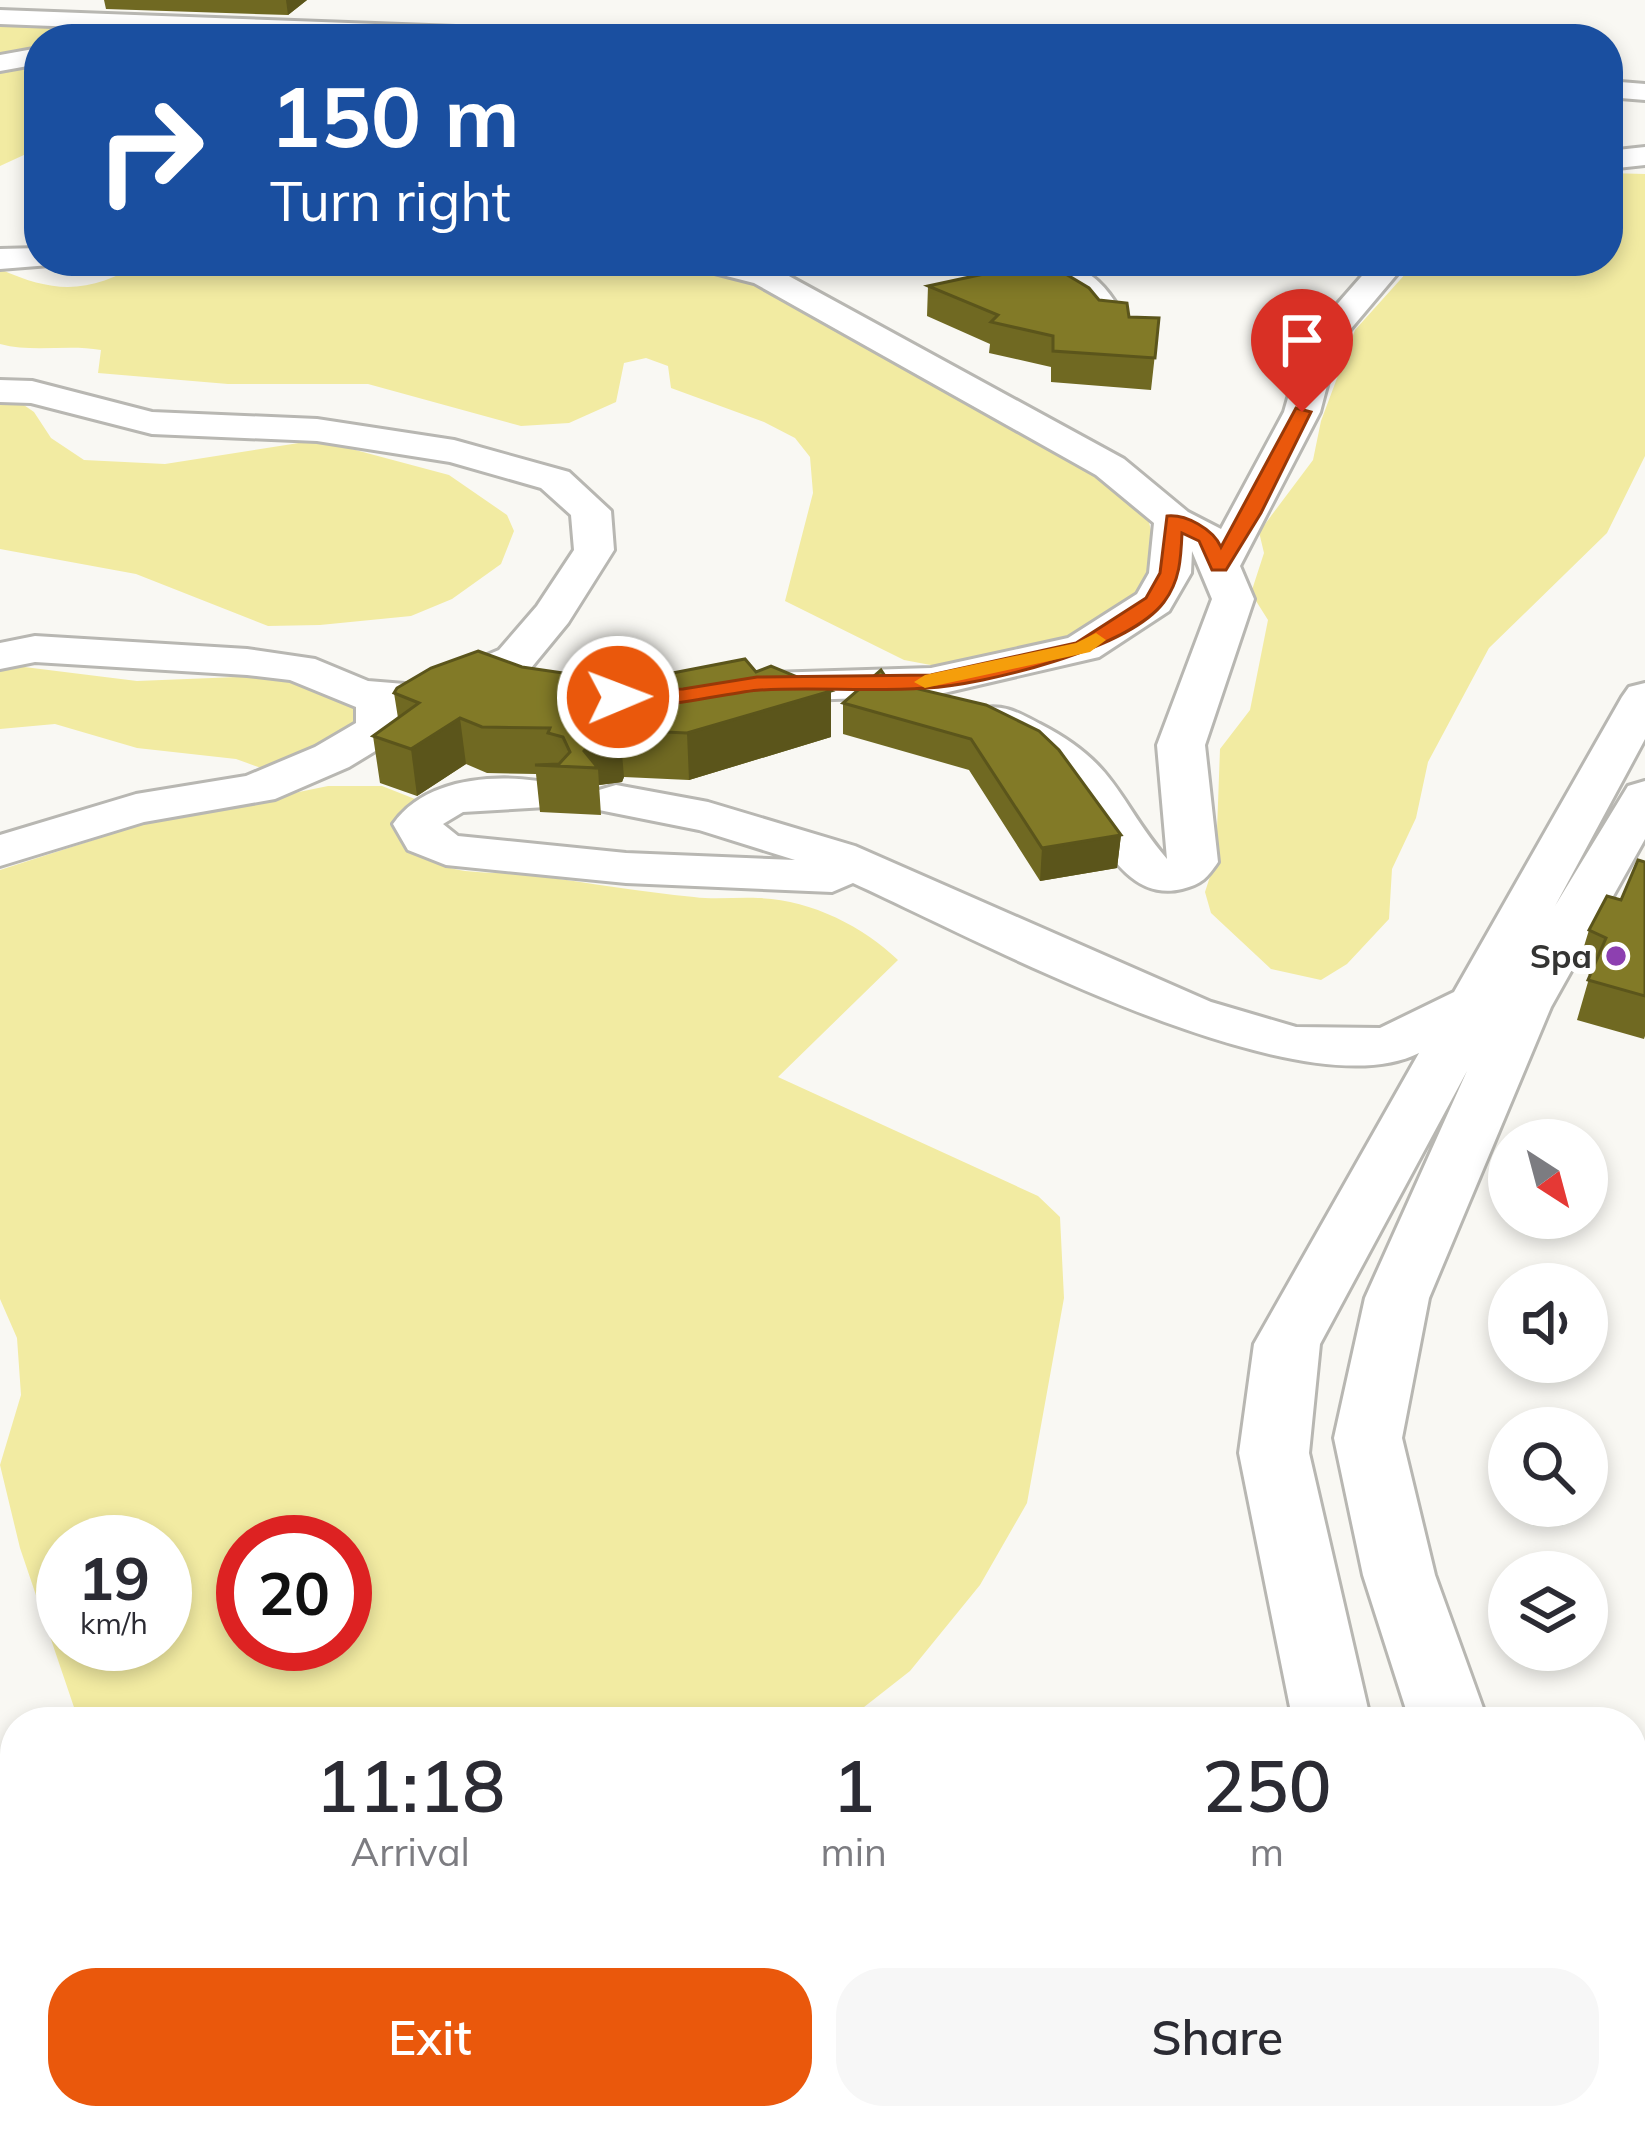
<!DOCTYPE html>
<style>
:root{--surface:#fff;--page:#f7f7f7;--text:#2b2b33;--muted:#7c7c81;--accent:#ea580c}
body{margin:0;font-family:Mulish,sans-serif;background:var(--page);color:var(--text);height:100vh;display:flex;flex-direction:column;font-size:45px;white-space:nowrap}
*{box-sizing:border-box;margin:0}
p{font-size:39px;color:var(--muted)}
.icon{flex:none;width:66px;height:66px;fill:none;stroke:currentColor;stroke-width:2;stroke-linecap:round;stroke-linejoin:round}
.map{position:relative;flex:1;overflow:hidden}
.panel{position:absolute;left:0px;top:1707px;width:1647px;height:423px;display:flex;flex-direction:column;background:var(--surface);border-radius:48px 48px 0 0;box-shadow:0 6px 18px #0003}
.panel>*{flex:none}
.top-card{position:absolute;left:24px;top:24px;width:1599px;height:252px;border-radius:48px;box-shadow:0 6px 18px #0003;background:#1a4fa0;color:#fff;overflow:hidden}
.needle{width:78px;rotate:144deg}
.controls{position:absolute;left:1488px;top:1119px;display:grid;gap:24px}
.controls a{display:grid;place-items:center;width:120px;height:120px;border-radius:50%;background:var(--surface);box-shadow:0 6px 18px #0003;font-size:60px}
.speed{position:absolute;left:36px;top:1515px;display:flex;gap:24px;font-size:60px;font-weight:700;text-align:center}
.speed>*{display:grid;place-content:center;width:156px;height:156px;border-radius:50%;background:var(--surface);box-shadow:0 6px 18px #0003;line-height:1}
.speed small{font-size:30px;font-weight:400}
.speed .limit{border:18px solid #d22;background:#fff;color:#111}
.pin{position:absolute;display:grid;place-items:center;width:102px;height:102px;color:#fff;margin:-123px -51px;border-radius:50% 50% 50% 0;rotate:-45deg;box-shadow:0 0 12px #0007}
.pin .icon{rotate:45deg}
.me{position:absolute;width:132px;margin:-66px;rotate:89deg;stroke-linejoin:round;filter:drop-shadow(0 0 9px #0008)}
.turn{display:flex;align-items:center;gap:42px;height:252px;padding:0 48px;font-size:54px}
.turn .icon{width:156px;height:156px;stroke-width:2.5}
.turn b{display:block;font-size:84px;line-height:102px}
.eta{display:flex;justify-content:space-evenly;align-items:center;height:204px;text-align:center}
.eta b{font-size:72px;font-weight:600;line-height:84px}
.cta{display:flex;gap:24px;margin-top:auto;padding:24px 48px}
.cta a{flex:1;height:138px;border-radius:48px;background:var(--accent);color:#fff;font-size:48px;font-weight:600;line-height:138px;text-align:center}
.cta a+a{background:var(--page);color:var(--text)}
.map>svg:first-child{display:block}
</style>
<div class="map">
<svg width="1645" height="2129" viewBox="0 0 1645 2129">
<rect width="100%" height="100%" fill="#f9f8f3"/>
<!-- green -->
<g fill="#f2eba2" fill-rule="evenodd">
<polygon points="0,20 176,29 164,39 257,39 39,39 39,148 0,166"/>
<polygon points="1608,173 1645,174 1645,456 1607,533 1489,648 1428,762 1416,818 1392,869 1389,919 1347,964 1321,980 1271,969 1211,913 1205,892 1216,858 1220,749 1250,710 1268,620 1251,593 1264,553 1259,532 1313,460 1321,421 1355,330 1417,261 1608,261"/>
<path d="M145 261H661L743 274 1078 454 1147 514 1158 559 1151 581 1119 610 1087 629 1010 658 952 669 904 660 785 601 813 493 810 457 795 438 764 422 671 388 668 366 646 358 624 363 616 402 569 423 521 426 368 384H228L98 373 101 350C67 344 34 353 0 344V269C57 295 91 293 145 261Z"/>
<polygon points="0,399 15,399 34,412 51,438 84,460 165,464 318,440 449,475 507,515 514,531 501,564 452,599 411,616 320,625 268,626 136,574 0,549"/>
<polygon points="0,664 137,681 262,676 312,682 347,699 362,716 352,731 313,756 264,769 236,759 137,748 55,724 0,729"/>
<path d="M328 786H382L420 801 408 846C455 882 484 868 538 876 590 883 641 892 694 897 715 900 736 897 758 898 809 899 863 926 898 960L778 1077 1038 1196 1060 1217 1064 1298 1027 1503 980 1585 910 1671 845 1722H79L20 1548 0 1465 21 1395 17 1338 0 1299V870L140 825ZM63 1542H165V1644H63ZM243 1542H345V1644H243Z"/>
</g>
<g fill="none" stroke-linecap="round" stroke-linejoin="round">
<defs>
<g id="minor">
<polygon points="0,10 587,32 599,39 389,39 0,24"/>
<polygon points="39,48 39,64 0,71 0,55"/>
<polygon points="1608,81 1645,84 1645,100 1608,97"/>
<polygon points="1645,147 1645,165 1608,169 1608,151"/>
<polygon points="39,248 39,261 53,261 50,265 0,269 0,249"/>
<path d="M690 261H744L776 269 1124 459 1188 512 1221 529 1284 412 1304 342 1375 261H1408L1338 344 1320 412 1240 566 1254 599 1205 745 1218 862C1207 878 1202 884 1182 889 1116 905 1092 811 1053 771 1034 752 1002 741 979 729L972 719 979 709C1003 703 1019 713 1040 724 1118 764 1117 800 1167 859L1157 745 1212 599 1192 551 1191 573 1169 611 1099 657 931 696 734 702 718 698 711 688 718 678 734 674 931 668 1068 638 1137 594 1149 573 1154 523 1096 475 754 283 695 268Z"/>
<path d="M1013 261C1072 261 1097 265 1125 319L1120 326H1096L1080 295 1018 268Z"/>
<polygon points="0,380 32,381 152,412 317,419 454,440 569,472 611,511 614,550 568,623 531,668 486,692 436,709 402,711 402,729 395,739 349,767 275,799 144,822 0,866 0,835 136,794 246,776 315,747 356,723 356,707 290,680 247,675 35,662 0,669 0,643 35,636 247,649 315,659 368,681 417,685 499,650 537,606 574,550 571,515 541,488 450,462 317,441 152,434 31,403 0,402"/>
<path d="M1645 683V739L1555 906 1628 786 1645 781V839L1551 1007 1429 1298 1402 1438 1435 1575 1488 1722H1410L1363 1575 1334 1438 1365 1298 1467 1071 1320 1344 1309 1453 1371 1722H1293L1239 1453 1254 1344 1419 1053C1299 1114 973 937 853 883L832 892 626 883 446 865 408 850 393 824C428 774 508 772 563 786L570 796 563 806 463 812 443 824 458 836 626 853 795 860 699 830 599 810 592 800 599 790 616 785 708 802 855 846 1211 1002 1296 1027 1380 1028 1454 992 1622 697 1629 687Z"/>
<polygon points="1357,2115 1447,2115 1449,2129 1359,2129"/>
<polygon points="1481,2115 1571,2115 1573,2129 1483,2129"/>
</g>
</defs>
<!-- minor casing -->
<use href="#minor" stroke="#b8b7b2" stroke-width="6"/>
<!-- minor -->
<use href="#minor" fill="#fff" fill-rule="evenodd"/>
</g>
<!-- wall -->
<g fill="#706922">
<polygon points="104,0 307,0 288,15 106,9"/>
<polygon points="928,286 1099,300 1129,317 1159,318 1151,390 1051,382 1051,367 989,353 990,344 927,316"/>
<polygon points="522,667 563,673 652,677 756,672 831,737 689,780 624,777 622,782 599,785 601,815 540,812 536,774 487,773 466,764 417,796 380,783 373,736 398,718 394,693"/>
<polygon points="889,682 1121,835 1117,868 1040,881 969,770 843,734 843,703"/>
<polygon points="1645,862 1645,1036 1644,1039 1577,1020 1590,975 1577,969 1589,930 1621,900"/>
</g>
<!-- shaded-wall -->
<g fill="#5b551b">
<polygon points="286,0 307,0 288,15"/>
<polygon points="831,691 831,737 689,780 687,733"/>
<polygon points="460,718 466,764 417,796 411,749"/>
<polygon points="620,730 624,777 622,782 599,785 598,768 584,751 594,739"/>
<polygon points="1121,835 1117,868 1040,881 1042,848"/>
</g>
<!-- building -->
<g fill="#827a27" stroke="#5b551b" stroke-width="3">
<polygon points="1044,261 1089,288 1099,300 1127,303 1129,317 1159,318 1155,358 1053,351 1053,336 991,322 998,315 928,286"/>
<polygon points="478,651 522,667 563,673 652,677 745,659 756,672 771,666 831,691 687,733 620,730 619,735 594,739 584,751 598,768 535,765 559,764 570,752 563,737 548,733 550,728 482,727 460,718 411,749 373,736 419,703 394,693 397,688 431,668"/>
<polygon points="881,670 889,682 986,705 1039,731 1059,750 1121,835 1042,848 971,739 843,703"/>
<polygon points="1638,860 1645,862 1645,996 1588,980 1606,938 1589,930 1607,896 1621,900"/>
</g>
<!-- route -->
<path fill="#ea580c" stroke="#983908" stroke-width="3" d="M1296 408 1311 412 1261 513 1226 570H1212L1199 541 1182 533C1181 558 1180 581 1164 602 1129 649 984 685 926 688 871 692 815 687 760 690 725 692 634 719 607 697L618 690 683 689 757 677 931 675 1076 643 1146 598 1160 573 1167 516C1186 514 1213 529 1221 547Z"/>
<!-- slow -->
<polygon fill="#f59e0b" points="1096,633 1106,640 1090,652 925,688 914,682 925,675 1076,643"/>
<!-- markers -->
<circle fill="#8d40b0" stroke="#fff" stroke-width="4.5" cx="1616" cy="956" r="12"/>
<g text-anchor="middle" stroke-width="12" stroke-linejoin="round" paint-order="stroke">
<!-- poi labels -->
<g font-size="33" font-weight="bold" fill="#343432" stroke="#fff" text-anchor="end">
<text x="1592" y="968">Spa</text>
</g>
</g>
</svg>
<div class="controls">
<a><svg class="needle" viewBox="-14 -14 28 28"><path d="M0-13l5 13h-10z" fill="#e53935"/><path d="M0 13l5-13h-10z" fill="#7c7c81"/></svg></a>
<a><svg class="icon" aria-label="sound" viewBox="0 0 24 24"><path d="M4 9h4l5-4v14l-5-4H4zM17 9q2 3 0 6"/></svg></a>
<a><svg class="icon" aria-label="search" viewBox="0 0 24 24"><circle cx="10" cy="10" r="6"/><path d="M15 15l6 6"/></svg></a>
<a><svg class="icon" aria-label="layers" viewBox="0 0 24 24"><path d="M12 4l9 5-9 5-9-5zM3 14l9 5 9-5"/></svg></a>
</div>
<div class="speed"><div>19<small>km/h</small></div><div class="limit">20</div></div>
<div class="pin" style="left:1302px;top:412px;background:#d93025"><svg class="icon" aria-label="arrive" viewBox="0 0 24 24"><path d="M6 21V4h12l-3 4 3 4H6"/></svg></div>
<svg class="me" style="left:618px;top:697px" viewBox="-20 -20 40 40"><circle r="17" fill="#ea580c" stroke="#fff" stroke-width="3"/><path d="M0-11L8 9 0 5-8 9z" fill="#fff"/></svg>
<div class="top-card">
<div class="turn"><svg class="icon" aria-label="right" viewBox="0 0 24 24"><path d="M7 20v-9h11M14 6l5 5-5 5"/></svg><div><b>150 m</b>Turn right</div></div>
</div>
<section class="panel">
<div class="eta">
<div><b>11:18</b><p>Arrival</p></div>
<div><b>1</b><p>min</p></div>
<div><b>250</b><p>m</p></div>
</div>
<div class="cta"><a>Exit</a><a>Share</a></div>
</section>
</div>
